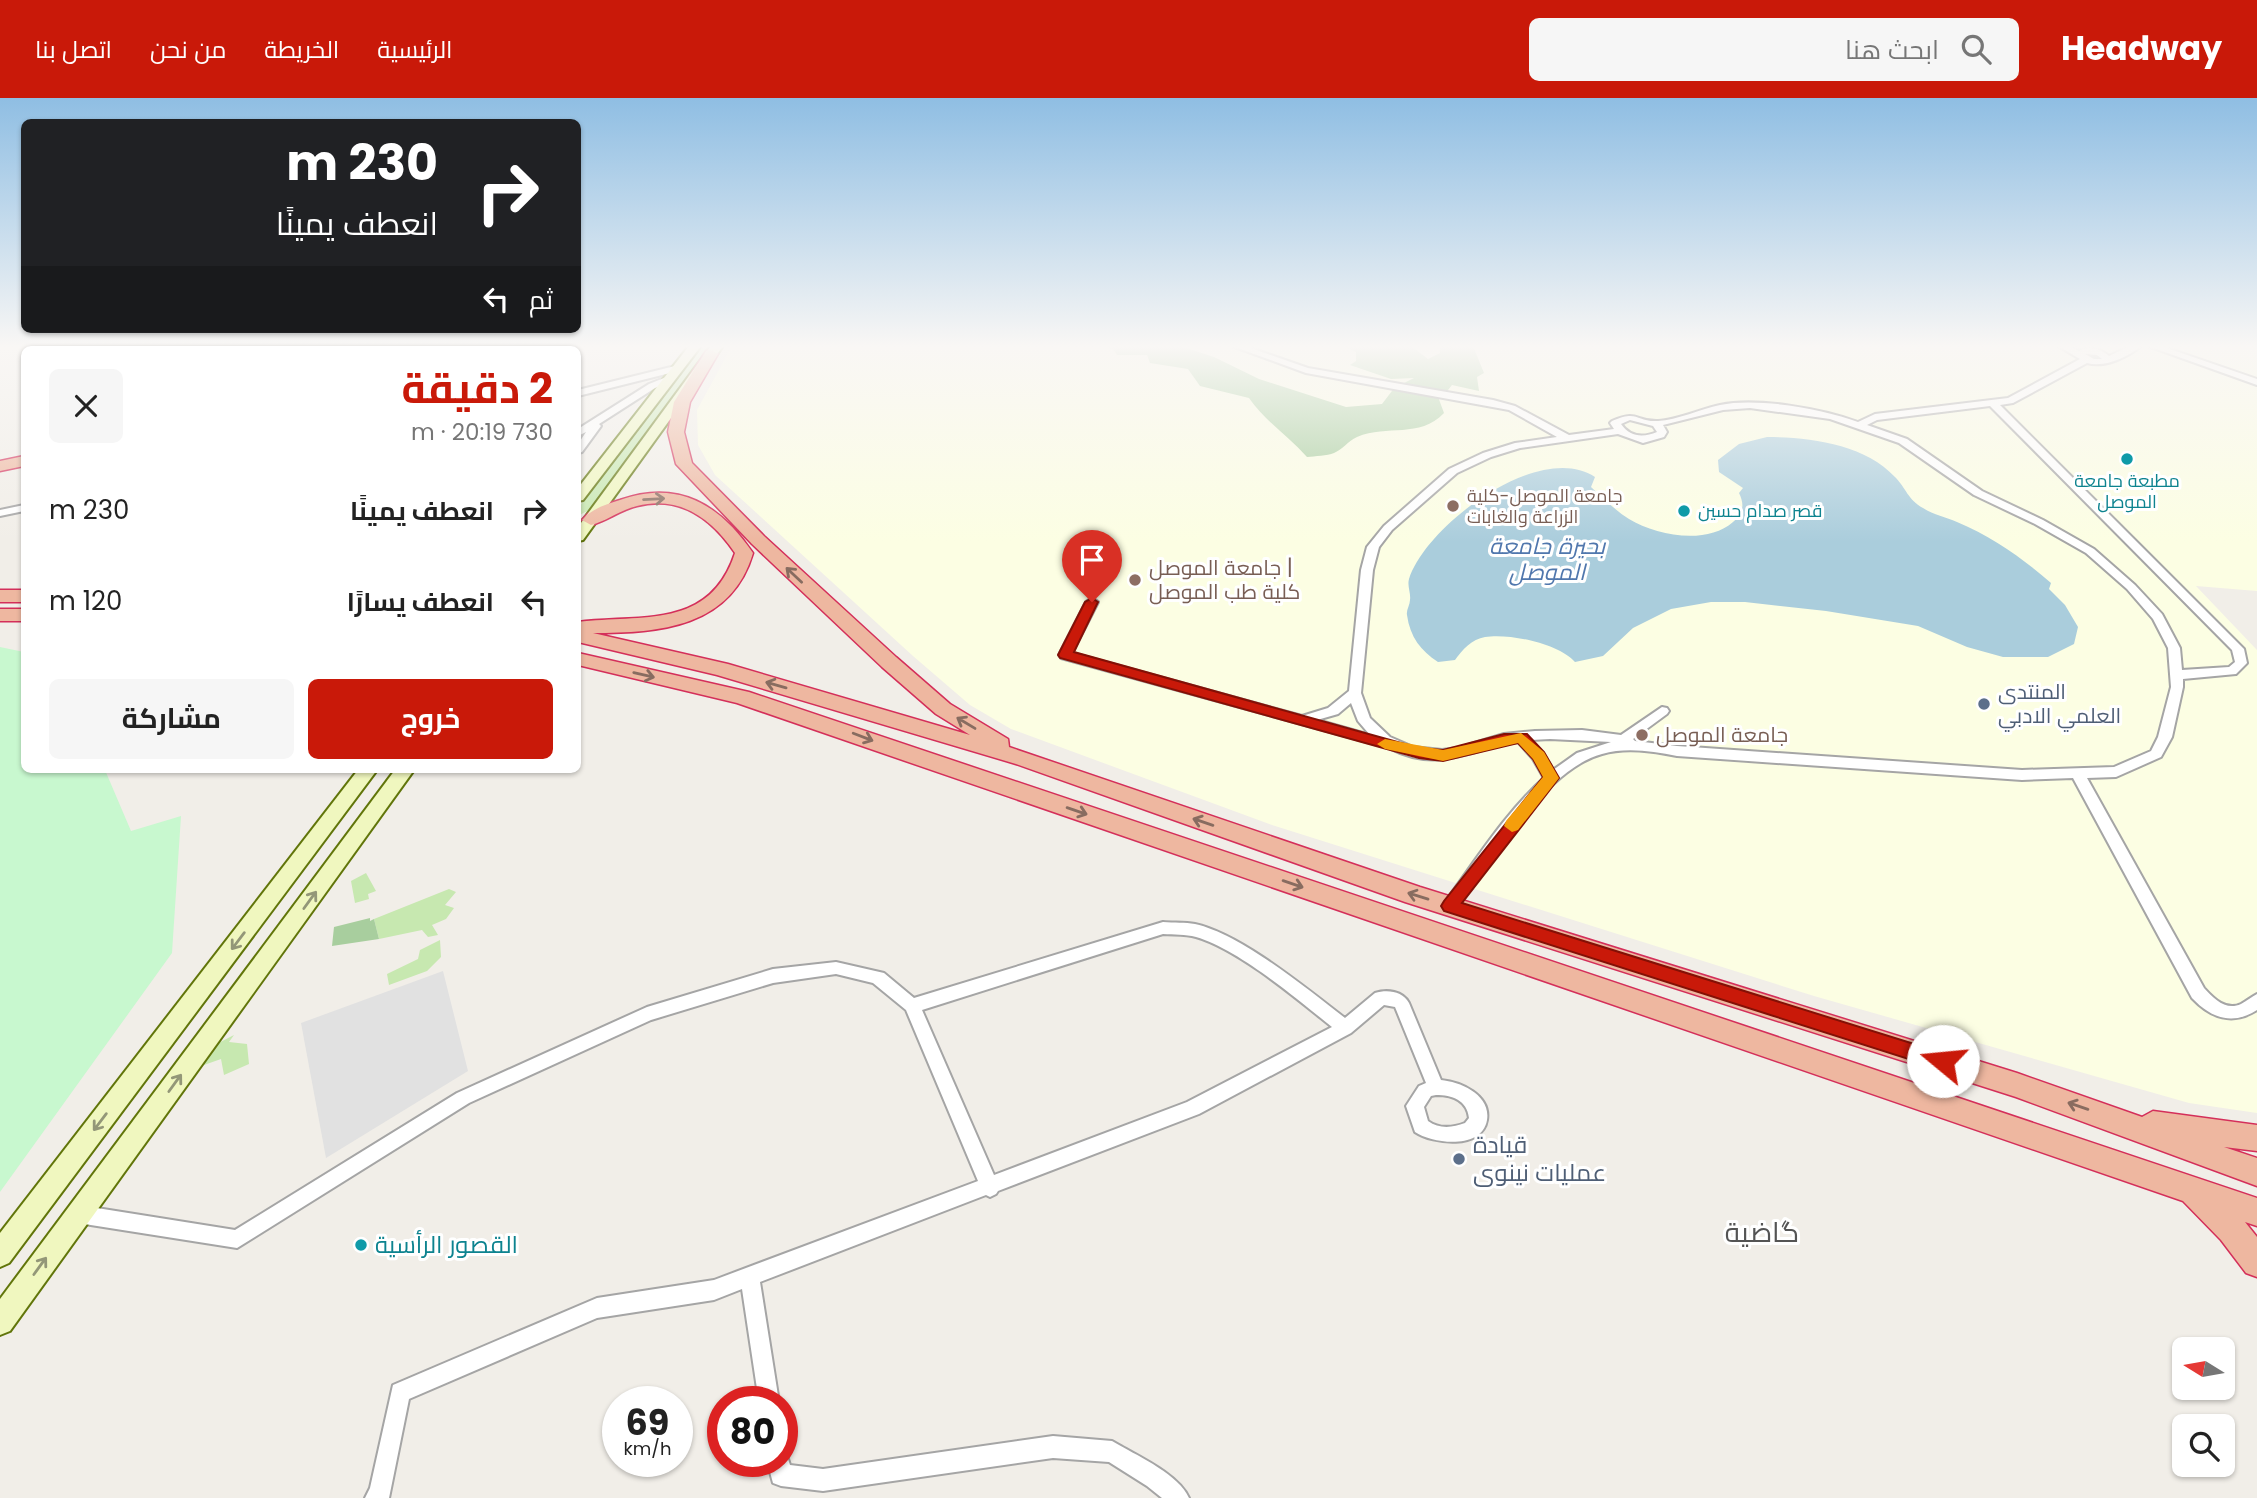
<!DOCTYPE html>
<html lang="ar">
<meta charset="utf-8">
<style>
:root{--surface:#fff;--page:#f6f6f6;--text:#222;--muted:#767676;--accent:#c91909}
body{margin:0;font-family:Poppins,Cairo,sans-serif;background:var(--page);color:var(--text);direction:rtl;height:100vh;display:flex;flex-direction:column;font-size:26px;white-space:nowrap}
*{box-sizing:border-box;margin:0}
p{font-size:23px;color:var(--muted)}
.icon{flex:none;width:38px;height:38px;fill:none;stroke:currentColor;stroke-width:2;stroke-linecap:round;stroke-linejoin:round}
.map{position:relative;flex:1;overflow:hidden;direction:ltr}
.side{position:absolute;left:21px;top:248px;width:560px;height:427px;display:flex;flex-direction:column;background:var(--surface);border-radius:10px;box-shadow:0 2px 5px #0004;direction:rtl}
.side>*{flex:none}
.top-card{position:absolute;left:21px;top:21px;width:560px;height:214px;border-radius:10px;box-shadow:0 2px 5px #0004;direction:rtl;background:#202124;color:#fff;overflow:hidden}
.needle{width:46px;rotate:281deg}
.fabs{position:absolute;left:2172px;top:1239px;display:grid;gap:14px}
.fabs a{display:grid;place-items:center;width:63px;height:63px;border-radius:10px;background:var(--surface);box-shadow:0 2px 5px #0004;font-size:35px}
.speed{position:absolute;left:602px;top:1288px;display:flex;gap:14px;font-size:35px;font-weight:700;text-align:center}
.speed>*{display:grid;place-content:center;width:91px;height:91px;border-radius:50%;background:var(--surface);box-shadow:0 2px 5px #0004;line-height:1}
.speed small{font-size:18px;font-weight:400}
.speed .limit{border:10px solid #d22;background:#fff;color:#111}
.pin{position:absolute;display:grid;place-items:center;width:60px;height:60px;color:#fff;margin:-72px -30px;border-radius:50% 50% 50% 0;rotate:-45deg;box-shadow:0 0 7px #0007}
.pin .icon{rotate:45deg}
.me{position:absolute;width:77px;margin:-38px;rotate:287deg;stroke-linejoin:round;filter:drop-shadow(0 0 5px #0008)}
.turn{display:flex;align-items:center;gap:24px;height:147px;padding:0 28px;font-size:32px}
.turn .icon{width:91px;height:91px;stroke-width:2.5}
.turn b{display:block;font-size:49px;line-height:60px}
.then{display:flex;align-items:center;height:66px;padding:0 28px;background:#0003;gap:14px;font-size:26px}
.round{display:grid;place-items:center;flex:none;width:74px;height:74px;border-radius:10px;background:var(--page)}
.summary{display:flex;align-items:center;justify-content:space-between;height:119px;padding:0 28px}
h1{font-size:42px;font-weight:700;line-height:52px;color:var(--accent)}
.primary-button{display:flex;gap:14px;margin-top:auto;padding:14px 28px}
.primary-button a{flex:1;height:80px;border-radius:10px;background:var(--accent);color:#fff;font-size:28px;font-weight:700;line-height:80px;text-align:center}
.primary-button a+a{background:var(--page);color:var(--text)}
ul{padding:0;list-style:none}
li{display:flex;align-items:center;gap:21px;height:91px;padding:0 28px}
li div{flex:1}
li b{display:block;font-size:26px}
li em{font-style:normal}
header{display:flex;align-items:center;gap:42px;box-sizing:border-box;height:98px;padding:0 35px;background:var(--accent);color:#fff}
header strong{font-size:33px}
nav{display:flex;gap:38px;margin-inline-start:auto;font-size:24px}
.search{width:490px;height:63px;background:var(--page);display:flex;align-items:center;gap:18px;box-sizing:border-box;padding:0 24px;border-radius:10px;color:var(--muted);font-size:26px}
.map>svg:first-child{display:block}
</style>
<header>
<strong>Headway</strong>
<div class="search"><svg class="icon" aria-label="search" viewBox="0 0 24 24"><circle cx="10" cy="10" r="6"/><path d="M15 15l6 6"/></svg>ابحث هنا</div>
<nav><a>الرئيسية</a><a>الخريطة</a><a>من نحن</a><a>اتصل بنا</a></nav>
</header>
<div class="map">
<svg width="2257" height="1400" viewBox="0 0 2257 1400">
<rect width="100%" height="100%" fill="#f1eee8"/>
<!-- education -->
<polygon fill="#fcfee3" points="732,248 2257,248 2257,493 2196,488 2257,552 2257,1015 2189,1005 1814,898 1272,727 1011,631 970,607 913,558 715,377 698,347 697,312"/>
<!-- grass -->
<g fill="#c7e8b0">
<polygon points="701,248 710,248 589,412 578,418 578,410"/>
<polygon points="366,775 376,793 368,796 369,801 355,805 351,783"/>
<polygon points="449,791 456,794 445,807 454,810 446,821 432,827 438,837 428,839 422,832 379,841 374,821"/>
<polygon points="440,842 441,859 427,873 389,887 387,876 418,861 420,852"/>
<polygon points="234,937 229,944 247,946 249,966 224,977 221,961 204,967 203,953"/>
</g>
<!-- forest -->
<g fill="#a8ce9e">
<path d="M1103 248H1180L1214 259 1259 281 1346 309 1382 306 1395 289 1406 291 1404 285 1414 280 1391 281 1350 267 1356 263V254L1344 248H1411L1428 261 1440 255V248H1473L1484 275 1477 279 1479 293 1452 287 1444 297 1441 293H1410L1437 296 1444 315C1419 341 1388 326 1357 339 1348 343 1342 352 1334 355 1327 358 1315 358 1307 359 1288 338 1265 323 1249 300L1200 288 1188 271 1150 265 1147 257H1117L1113 251Z"/>
<polygon points="370,820 370,823 374,821 379,841 332,848 334,829"/>
</g>
<!-- park -->
<polygon fill="#c8f8cf" points="0,549 24,554 24,672 105,672 131,733 181,718 172,855 0,1094"/>
<!-- parking -->
<polygon fill="#e1e1e1" points="443,873 468,973 326,1060 301,925"/>
<!-- water -->
<path fill="#aacddc" d="M1767 339C1809 339 1865 346 1895 379 1906 390 1908 402 1923 410 1934 417 1946 419 1957 424 1993 439 2022 460 2051 485L2049 491 2065 507 2078 529 2074 546 2048 559H2003L1967 549 1918 528 1826 513 1745 504H1711L1671 511 1633 530 1603 558 1575 564C1559 546 1510 535 1485 539 1472 541 1462 552 1455 562L1438 564C1421 553 1410 539 1407 517 1406 512 1410 507 1410 502 1411 495 1407 488 1409 481 1426 427 1540 342 1595 379L1591 389C1603 400 1616 413 1629 421 1657 438 1707 447 1733 424 1743 416 1745 407 1739 395L1743 390 1719 374 1718 362 1739 346Z"/>
<g fill="none" stroke-linecap="round" stroke-linejoin="round">
<defs>
<g id="minor">
<path d="M1232 248H1245L1308 270 1493 302 1515 308 1569 337 1614 331 1610 325 1612 323C1639 311 1635 324 1658 323 1677 322 1701 311 1720 307 1757 299 1823 311 1858 324L1875 316 2008 300 2080 261 2058 248H2069L2079 253C2088 247 2101 251 2109 258L2130 248H2141C2128 259 2105 270 2087 265L2013 305 2000 307 2244 551 2247 565 2236 576 2183 581V589L2172 639 2161 659 2116 679 2087 680 2204 890C2214 901 2226 913 2241 906 2247 903 2251 899 2257 896V912C2232 928 2211 920 2192 900L2073 680 2022 682 1677 658C1652 653 1626 649 1602 656 1545 671 1489 766 1455 812H1445L1442 808 1445 804C1476 762 1505 715 1544 680L1533 661 1518 644C1469 651 1439 676 1389 650L1061 560 1059 557 1086 504 1092 500 1098 504 1072 555 1302 618 1328 610 1349 593 1361 472 1367 449 1384 428 1449 371 1483 355 1515 345 1557 339 1509 312 1306 275ZM2085 256 2097 257 2102 261H2094ZM1990 308 2232 552 2235 564 2229 569 2182 572 2180 550 2162 516 2135 487 2094 451 2043 422 1982 393 1907 341 1867 327 1877 322ZM1750 310 1830 321 1899 345 1974 397 2035 426 2086 455 2127 491 2153 521 2168 550 2171 589 2158 639 2151 653 2114 669 2022 672 1677 648 1635 643 1633 641 1667 616 1669 613 1667 610 1662 609 1621 637 1582 632 1535 633 1504 636 1458 650 1442 652 1413 649 1390 639 1370 620 1361 595 1373 472 1379 449 1392 432 1457 375 1491 359 1520 350 1618 336 1643 345 1664 339 1667 334 1663 327 1723 312ZM1630 322 1653 328 1657 334C1643 340 1630 339 1621 326ZM1351 605 1358 623 1370 637 1317 622 1338 616ZM1550 641 1611 644 1577 655 1553 672 1543 655 1531 642Z"/>
<polygon points="2148,248 2161,248 2257,281 2257,287"/>
<polygon points="675,268 680,271 678,273 578,298 578,292"/>
<polygon points="669,278 674,281 672,283 655,290 599,326 601,328 582,354 578,355 578,346 586,334 578,338 578,331 649,286"/>
<polygon points="24,407 24,413 0,418 0,412"/>
<path d="M1163 824C1174 825 1185 824 1195 826 1241 836 1307 891 1345 920L1375 895C1387 891 1403 893 1409 905L1441 982C1461 984 1491 997 1487 1022 1482 1052 1433 1046 1415 1034L1406 1008 1419 988 1426 985 1395 909 1384 907 1351 935 1199 1016 998 1093 996 1096 990 1099 986 1097 760 1184 779 1304H759L742 1191 714 1202 597 1220 409 1301 389 1400H365L370 1390 393 1287 597 1200 714 1182 978 1083 906 912 873 885 836 876 773 885 651 922 469 1005 237 1150 78 1125 71 1122 69 1116 71 1110 78 1107 235 1132 457 995 647 909 773 871 836 864 884 875 914 900ZM1163 836C1174 837 1185 836 1196 839 1238 851 1297 901 1332 929L1187 1004 994 1077 922 912ZM1436 997C1452 997 1467 1002 1469 1020L1465 1025C1452 1030 1439 1031 1428 1023L1424 1009 1431 998Z"/>
<path d="M1053 1338 1112 1343 1119 1347C1140 1359 1179 1377 1189 1400H1162L1147 1388 1109 1364 1053 1360 823 1393 781 1388 773 1385 767 1363H782V1354L786 1355 790 1367 823 1371Z"/>
</g>
<g id="secondary">
<polygon points="689,248 701,248 583,402 578,403 578,390"/>
<polygon points="711,248 723,248 583,442 578,443 578,429"/>
<polygon points="358,672 377,672 9,1165 0,1169 0,1135"/>
<polygon points="395,672 414,672 10,1233 0,1237 0,1201"/>
</g>
<g id="trunk">
<polygon points="444,248 466,248 461,252 438,252"/>
<polygon points="479,248 501,248 496,252 474,252"/>
<path d="M711 252 718 256 690 304 684 334 692 365 764 438 896 559 950 606 1008 641 1009 649 1420 789 2017 975 2142 1019 2153 1013 2257 1027V1053L2224 1049 2257 1060V1088L2016 999 1405 804 1016 666 717 577 578 544V524C642 516 710 532 735 455 712 421 680 397 637 408 620 412 607 423 591 427L582 422C591 411 607 406 620 402 679 381 720 407 753 455 731 529 661 535 593 535L728 566 970 637 936 616 882 569 752 446 676 366 668 334 674 304 706 253Z"/>
<polygon points="24,358 24,368 0,373 0,363"/>
<rect x="0" y="492" width="24" height="12"/>
<rect x="0" y="511" width="24" height="12"/>
<polygon points="578,555 749,594 2257,1100 2257,1128 2245,1124 2257,1139 2257,1179 2246,1175 2221,1142 2183,1103 737,605 578,567"/>
</g>
</defs>
<!-- minor casing -->
<use href="#minor" stroke="#a5a5a5" stroke-width="4"/>
<!-- secondary casing -->
<use href="#secondary" stroke="#61750a" stroke-width="4"/>
<!-- trunk casing -->
<use href="#trunk" stroke="#d42f5a" stroke-width="3"/>
<!-- minor -->
<use href="#minor" fill="#fff" fill-rule="evenodd"/>
<!-- secondary -->
<use href="#secondary" fill="#f0f7bf" fill-rule="evenodd"/>
<!-- trunk -->
<use href="#trunk" fill="#eeb7a0" fill-rule="evenodd"/>
</g>
<!-- one-way arrows -->
<defs><path id="oneway-shaft" d="M-6 0H5M1.5-3L5.5 0L1.5 3" fill="none" stroke-width="1.6" stroke-linecap="round" stroke-linejoin="round" transform="scale(1.75)"/></defs>
<g stroke="#886c60">
<use href="#oneway-shaft" transform="translate(654 401) rotate(-3)"/>
<use href="#oneway-shaft" transform="translate(794 477) rotate(-137)"/>
<use href="#oneway-shaft" transform="translate(644 577) rotate(13)"/>
<use href="#oneway-shaft" transform="translate(776 587) rotate(-164)"/>
<use href="#oneway-shaft" transform="translate(966 625) rotate(-149)"/>
<use href="#oneway-shaft" transform="translate(863 639) rotate(21)"/>
<use href="#oneway-shaft" transform="translate(1077 713) rotate(19)"/>
<use href="#oneway-shaft" transform="translate(1203 724) rotate(-161)"/>
<use href="#oneway-shaft" transform="translate(1293 786) rotate(19)"/>
<use href="#oneway-shaft" transform="translate(1418 798) rotate(-163)"/>
<use href="#oneway-shaft" transform="translate(2078 1008) rotate(-161)"/>
</g>
<g stroke="#939778">
<use href="#oneway-shaft" transform="translate(310 802) rotate(-54)"/>
<use href="#oneway-shaft" transform="translate(238 843) rotate(127)"/>
<use href="#oneway-shaft" transform="translate(175 985) rotate(-54)"/>
<use href="#oneway-shaft" transform="translate(100 1024) rotate(127)"/>
<use href="#oneway-shaft" transform="translate(40 1168) rotate(-54)"/>
</g>
<!-- sky -->
<linearGradient id="sky" x2="0" y2="1"><stop stop-color="#8fbee3"/><stop offset="0.56" stop-color="#f9f7f5"/><stop offset="1" stop-color="#f9f7f5" stop-opacity="0"/></linearGradient>
<rect width="2257" height="444" fill="url(#sky)"/>
<!-- route -->
<polygon fill="#c91909" stroke="#831006" stroke-width="2" points="1092,500 1098,504 1074,554 1419,650 1443,652 1504,636 1527,636 1544,654 1559,680 1462,805 1943,955 1949,957 1952,963 1949,969 1943,972 1444,813 1441,808 1444,803 1543,679 1533,661 1518,645 1443,663 1419,660 1060,560 1058,557 1085,504"/>
<!-- slow -->
<polygon fill="#f59e0b" points="1521,635 1544,654 1559,680 1518,732 1512,734 1504,728 1506,723 1543,679 1533,661 1518,645 1443,663 1385,651 1377,646 1385,641 1443,652"/>
<!-- markers -->
<g fill="#0f9aa8" stroke="#fff" stroke-width="2.5">
<circle cx="2127" cy="361" r="7"/>
<circle cx="1684" cy="413" r="7"/>
<circle cx="361" cy="1147" r="7"/>
</g>
<g fill="#8d6e63" stroke="#fff" stroke-width="2.5">
<circle cx="1453" cy="408" r="7"/>
<circle cx="1135" cy="482" r="7"/>
<circle cx="1642" cy="637" r="7"/>
</g>
<g fill="#5c6f8a" stroke="#fff" stroke-width="2.5">
<circle cx="1984" cy="606" r="7"/>
<circle cx="1459" cy="1061" r="7"/>
</g>
<g text-anchor="middle" stroke-width="6" stroke-linejoin="round" paint-order="stroke">
<!-- far-culture labels -->
<g font-size="18" fill="#0d838f" stroke="#fff">
<text x="2127" y="389">مطبعة جامعة<tspan x="2127" dy="21">الموصل</tspan></text>
<text x="1698" y="419" text-anchor="start">قصر صدام حسين</text>
</g>
<!-- far-education labels -->
<g font-size="18" fill="#785e54" stroke="#fff" text-anchor="start">
<text x="1467" y="404">جامعة الموصل-كلية<tspan x="1467" dy="21">الزراعة والغابات</tspan></text>
</g>
<!-- education labels -->
<g font-size="21" fill="#785e54" stroke="#fff" text-anchor="start">
<text x="1149" y="477">جامعة الموصل |<tspan x="1149" dy="24">كلية طب الموصل</tspan></text>
<text x="1656" y="644">جامعة الموصل</text>
</g>
<!-- service labels -->
<g font-size="21" fill="#4e5e75" stroke="#fff" text-anchor="start">
<text x="1998" y="601">المنتدى<tspan x="1998" dy="24">العلمي الادبي</tspan></text>
</g>
<!-- water labels -->
<g font-size="23" font-style="italic" fill="#5077ad" stroke="#fff">
<text x="1547" y="456">بحيرة جامعة<tspan x="1547" dy="26">الموصل</tspan></text>
</g>
<!-- near-service labels -->
<g font-size="24" fill="#4e5e75" stroke="#fff" text-anchor="start">
<text x="1473" y="1055">قيادة<tspan x="1473" dy="28">عمليات نينوى</tspan></text>
</g>
<!-- near-culture labels -->
<g font-size="24" fill="#0d838f" stroke="#fff" text-anchor="start">
<text x="375" y="1155">القصور الرأسية</text>
</g>
<!-- near-quarter labels -->
<g font-size="28" fill="#545454" stroke="#fff">
<text x="1762" y="1144">گاضية</text>
</g>
</g>
</svg>
<div class="fabs">
<a><svg class="needle" viewBox="-14 -14 28 28"><path d="M0-13l5 13h-10z" fill="#e53935"/><path d="M0 13l5-13h-10z" fill="#767676"/></svg></a>
<a><svg class="icon" aria-label="search" viewBox="0 0 24 24"><circle cx="10" cy="10" r="6"/><path d="M15 15l6 6"/></svg></a>
</div>
<div class="speed"><div>69<small>km/h</small></div><div class="limit">80</div></div>
<div class="pin" style="left:1092px;top:504px;background:#d93025"><svg class="icon" aria-label="arrive" viewBox="0 0 24 24"><path d="M6 21V4h12l-3 4 3 4H6"/></svg></div>
<svg class="me" style="left:1943px;top:963px" viewBox="-20 -20 40 40"><circle r="19" fill="#fff"/><path d="M0-13L10 11 0 6-10 11z" fill="#c91909"/></svg>
<div class="top-card">
<div class="turn"><svg class="icon" aria-label="right" viewBox="0 0 24 24"><path d="M7 20v-9h11M14 6l5 5-5 5"/></svg><div><b>230 m</b>انعطف يمينًا</div></div>
<div class="then">ثم<svg class="icon" aria-label="left" viewBox="0 0 24 24"><path d="M17 20v-9H6M10 6l-5 5 5 5"/></svg></div>
</div>
<section class="side">
<div class="summary"><div><h1>2 دقيقة</h1><p>730 m · 20:19</p></div><a class="round"><svg class="icon" aria-label="close" viewBox="0 0 24 24"><path d="M6 6l12 12M18 6L6 18"/></svg></a></div>
<ul>
<li><svg class="icon" aria-label="right" viewBox="0 0 24 24"><path d="M7 20v-9h11M14 6l5 5-5 5"/></svg><div><b>انعطف يمينًا</b></div><em>230 m</em></li>
<li><svg class="icon" aria-label="left" viewBox="0 0 24 24"><path d="M17 20v-9H6M10 6l-5 5 5 5"/></svg><div><b>انعطف يسارًا</b></div><em>120 m</em></li>
</ul>
<div class="primary-button"><a>خروج</a><a>مشاركة</a></div>
</section>
</div>
